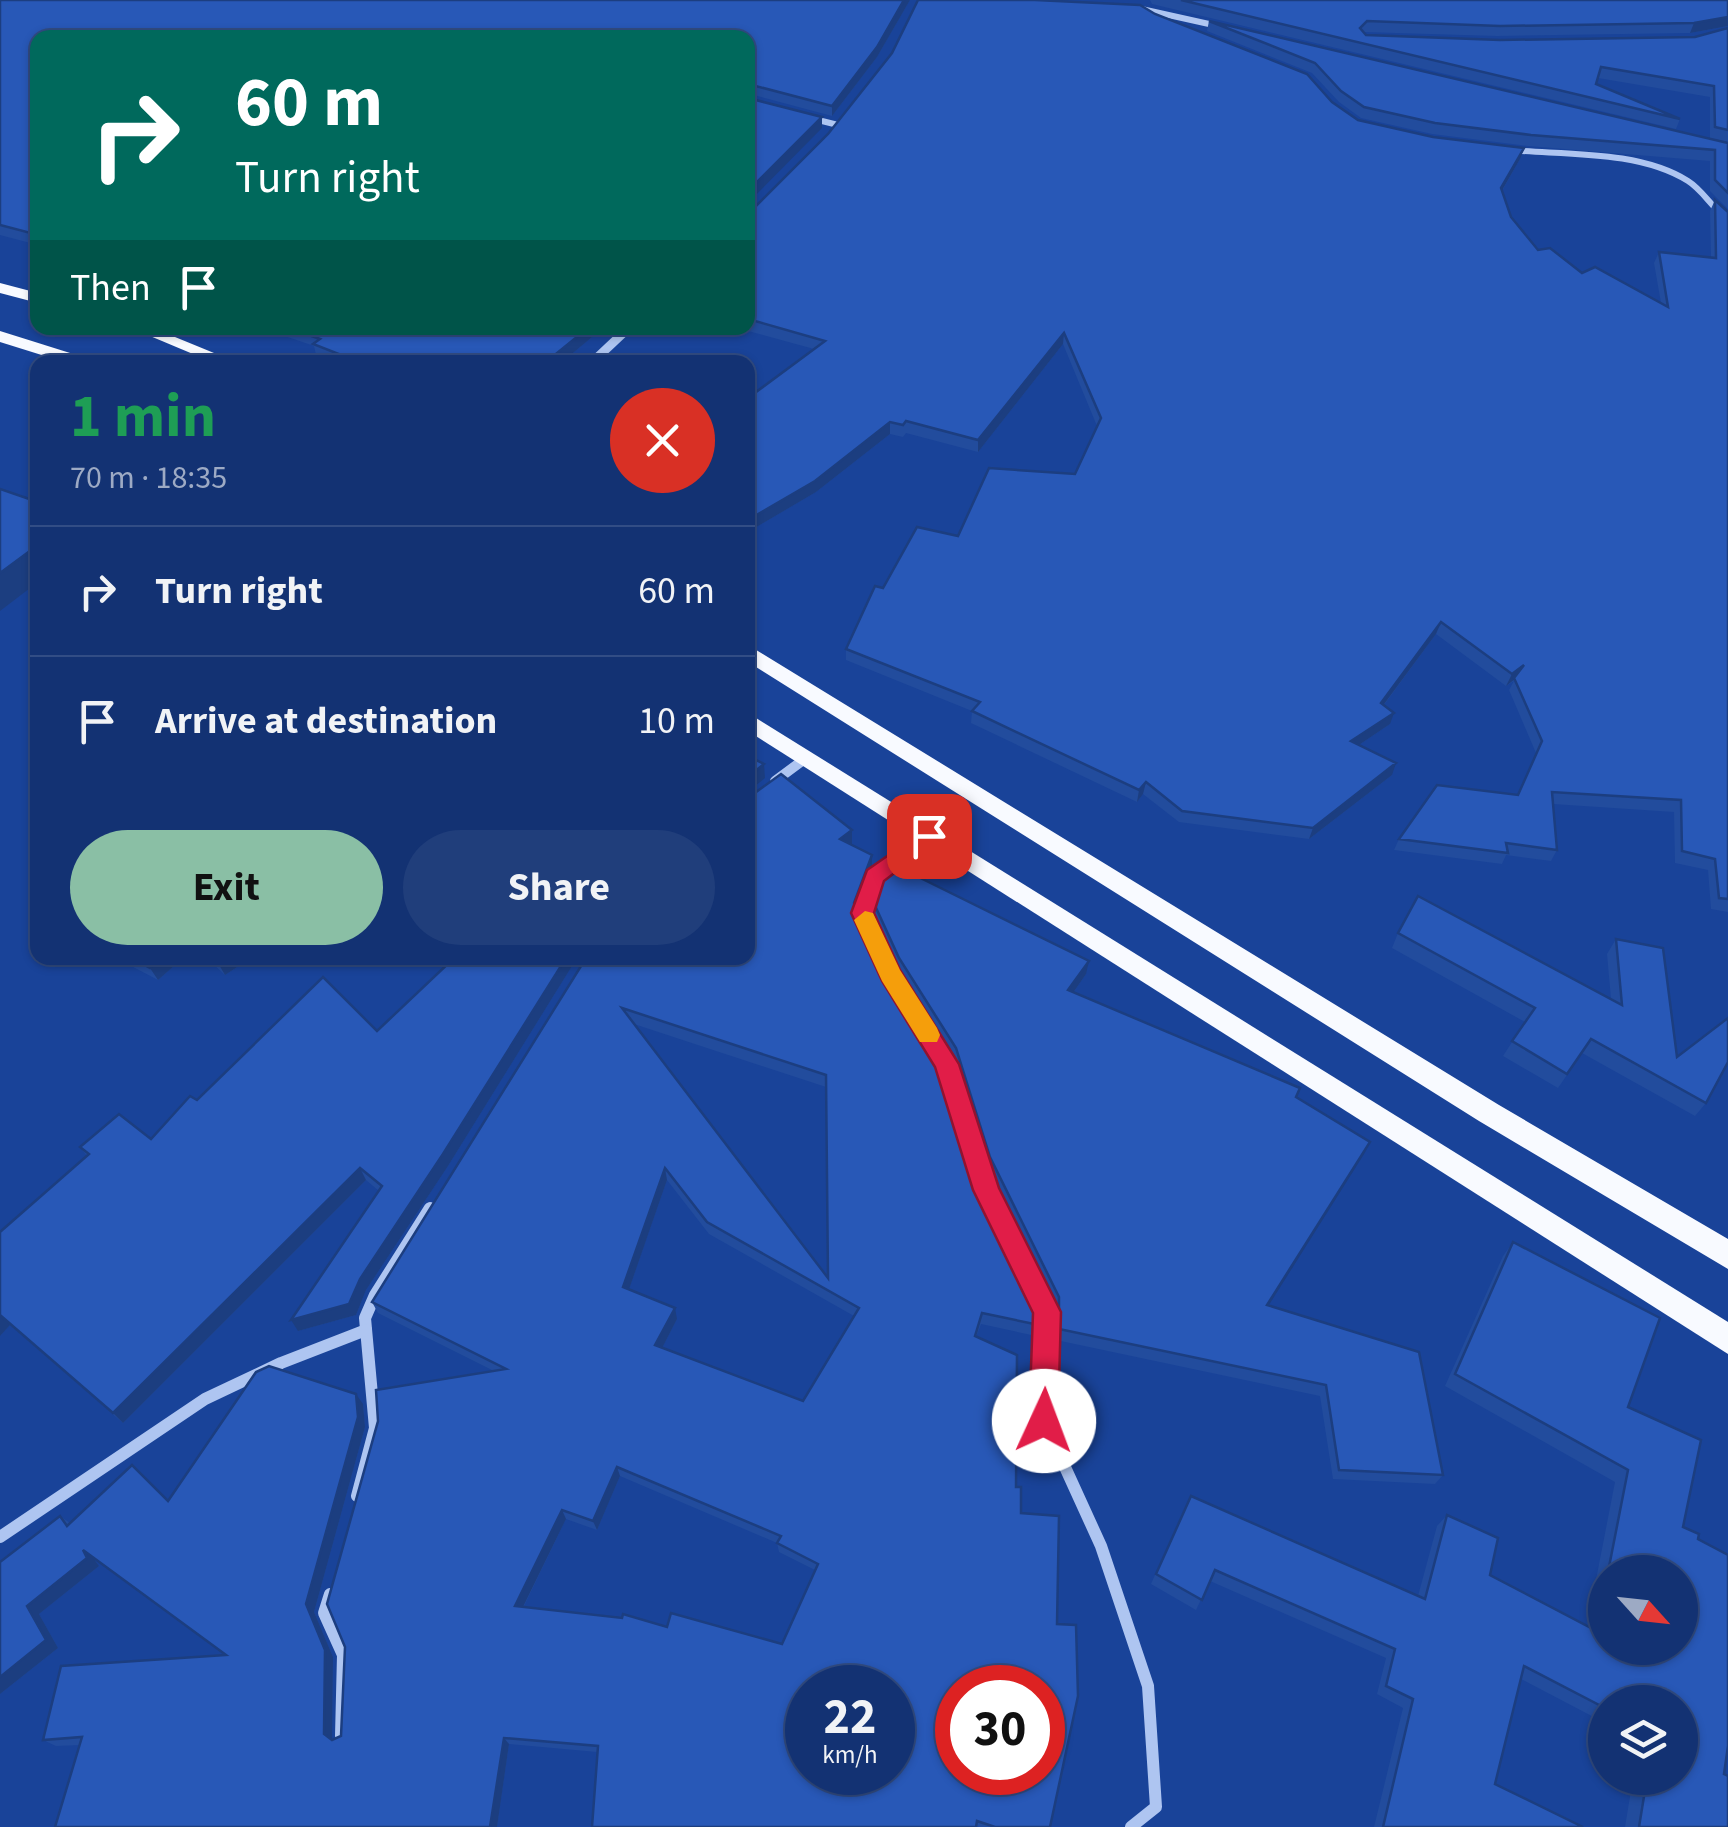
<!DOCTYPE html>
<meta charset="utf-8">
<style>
:root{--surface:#133273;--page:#203e7b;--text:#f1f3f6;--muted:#9daac4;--line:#324d85;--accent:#8abfa5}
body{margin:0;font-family:"Source Sans 3",sans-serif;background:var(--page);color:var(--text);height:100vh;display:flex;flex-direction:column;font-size:38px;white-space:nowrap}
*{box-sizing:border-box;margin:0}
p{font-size:32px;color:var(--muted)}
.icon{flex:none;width:55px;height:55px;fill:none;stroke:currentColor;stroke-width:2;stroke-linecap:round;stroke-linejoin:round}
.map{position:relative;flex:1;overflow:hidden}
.sheet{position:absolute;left:30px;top:355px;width:725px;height:610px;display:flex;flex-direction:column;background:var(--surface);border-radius:20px;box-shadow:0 2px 8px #0004,0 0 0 2px var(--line)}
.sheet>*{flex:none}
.banner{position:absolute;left:30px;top:30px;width:725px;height:305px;border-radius:20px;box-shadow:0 2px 8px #0004,0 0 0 2px var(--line);background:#00695c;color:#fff;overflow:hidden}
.needle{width:65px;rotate:117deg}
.controls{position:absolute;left:1588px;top:1555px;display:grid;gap:20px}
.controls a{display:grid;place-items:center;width:110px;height:110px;border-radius:50%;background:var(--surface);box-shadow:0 2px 8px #0004,0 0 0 2px var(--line);font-size:50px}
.speed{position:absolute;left:785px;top:1665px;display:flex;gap:20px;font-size:50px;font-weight:700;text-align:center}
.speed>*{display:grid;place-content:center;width:130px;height:130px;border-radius:50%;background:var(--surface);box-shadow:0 2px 8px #0004,0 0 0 2px var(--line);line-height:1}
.speed small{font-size:25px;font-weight:400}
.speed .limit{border:15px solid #d22;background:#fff;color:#111}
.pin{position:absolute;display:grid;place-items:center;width:85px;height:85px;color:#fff;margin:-42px;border-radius:20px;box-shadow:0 5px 15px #0006}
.me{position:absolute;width:110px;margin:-55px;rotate:2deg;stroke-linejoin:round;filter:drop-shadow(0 0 8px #0008)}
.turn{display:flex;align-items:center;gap:35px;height:210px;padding:0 40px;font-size:45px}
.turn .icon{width:130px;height:130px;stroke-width:2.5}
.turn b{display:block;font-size:70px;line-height:85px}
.then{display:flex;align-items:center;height:95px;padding:0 40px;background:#0003;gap:20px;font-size:38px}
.round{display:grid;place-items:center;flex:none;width:105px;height:105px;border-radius:52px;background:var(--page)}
.overview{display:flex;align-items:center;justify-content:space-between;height:170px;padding:0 40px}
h1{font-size:60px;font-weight:700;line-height:75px;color:#1e9e55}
.button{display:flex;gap:20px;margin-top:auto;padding:20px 40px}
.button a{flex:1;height:115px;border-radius:60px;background:var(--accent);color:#111;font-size:40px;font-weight:700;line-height:115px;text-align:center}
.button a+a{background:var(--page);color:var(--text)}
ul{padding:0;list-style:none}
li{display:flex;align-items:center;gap:30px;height:130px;padding:0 40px;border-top:2px solid var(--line)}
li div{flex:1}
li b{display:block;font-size:38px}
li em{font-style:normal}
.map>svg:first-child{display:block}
</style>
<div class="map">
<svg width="1728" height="1827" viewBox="0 0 1728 1827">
<rect width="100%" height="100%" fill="#194399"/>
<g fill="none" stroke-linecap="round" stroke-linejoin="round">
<!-- minor-far2 -->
<g stroke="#aec5f1" stroke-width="6">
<polyline points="1137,8 1218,26"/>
<polyline points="810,118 838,125"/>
<path d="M1509 150C1564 155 1639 150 1688 181 1704 191 1712 209 1728 219"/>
</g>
<!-- minor-far1 -->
<g stroke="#aec5f1" stroke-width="10">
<polyline points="775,781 806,758"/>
<polyline points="929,835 875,877 862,913 891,975 947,1064 982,1177"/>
</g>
<!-- minor -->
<g stroke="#aec5f1" stroke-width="12">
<polyline points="981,1175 1047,1312 1044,1421 1101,1546 1148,1686 1156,1807 1131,1827"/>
<polyline points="357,1496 375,1428 365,1318 375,1295 430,1208"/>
<polyline points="0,1537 205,1399 281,1363 366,1330"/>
<polyline points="330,1594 324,1613 343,1655 341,1736"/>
</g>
<!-- tertiary -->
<polygon fill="#aec5f1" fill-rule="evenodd" points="622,328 635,328 599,362 586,362"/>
<!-- primary -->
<g fill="#f8faff" fill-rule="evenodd">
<polygon points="0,283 38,293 38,303 0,293"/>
<polygon points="131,328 153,328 236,362 212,362"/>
<polygon points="0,331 86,358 89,362 64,362 0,342"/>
<polygon points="748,645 1499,1105 1728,1239 1728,1269 1479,1121 748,662"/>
<polygon points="748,713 1728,1322 1728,1354 748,731"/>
</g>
</g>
<!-- wall -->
<g fill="#224c9d" fill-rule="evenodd">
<polygon points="0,0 910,0 877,57 832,116 750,94 748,95 748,38 38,38 38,245 0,235"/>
<polygon points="1150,0 1728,0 1728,26 1690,33 1497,36 1363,32 1366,35 1500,40 1695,37 1728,28 1728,142 1710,138 1710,97 1598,78 1596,84 1680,119 1676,129 1152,4"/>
<polygon points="1155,14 1332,102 1358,120 1520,159 1502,191 1511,217 1538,250 1582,273 1661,303 1654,263 1659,252 1711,257 1710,211 1715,200 1728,212 1728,912 1711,909 1708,870 1675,863 1674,812 1553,804 1557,850 1551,861 1506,855 1502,864 1394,850 1399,839 1518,795 1536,753 1509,690 1514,681 1506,686 1436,634 1384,705 1390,724 1359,745 1392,775 1309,839 1179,822 1143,794 1137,802 971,723 972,711 846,660 846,649 883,588 958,536 1075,474 1097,426 1063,344 978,452 906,433 903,437 890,434 816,492 748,532 748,398 814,349 737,328 748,328 748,208 754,208"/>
<polygon points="1209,21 1728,143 1728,209 1710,191 1710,161 1528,146 1432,134 1361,118 1339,102 1312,73 1207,31"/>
<polygon points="279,328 603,328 562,362 334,362 316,355 314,346 282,335"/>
<path d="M748 796 852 844 872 868 857 909 973 1167 1039 1325 1036 1336 981 1324 976 1337 1021 1513 1050 1827H979L597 1752 509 1744 497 1827H55L80 1745 56 1746 43 1740 226 1655 94 1559 99 1566 39 1614 58 1648 0 1694V1562L60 1516 70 1523 168 1500 363 1404 365 1427 314 1612 333 1657 332 1739 341 1736 494 1371 378 1313 372 1302ZM634 1024 826 1087 828 1278ZM667 1180 709 1234 854 1316 803 1401 662 1348 677 1319 629 1289ZM620 1476 777 1543 779 1552 815 1570 782 1644 667 1627 622 1618 524 1606 566 1519 597 1530Z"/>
<polygon points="872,899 1086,974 1073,993 1296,1097 1370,1142 1268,1306 1443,1475 1435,1484 1333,1479 1320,1396 1056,1340 1056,1308 989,1169 955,1061 899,971 871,913"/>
<polygon points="1398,933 1611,999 1607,954 1616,939 1677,1057 1706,1103 1695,1116 1582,1053 1558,1088 1503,1056 1525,1022 1392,948"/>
<polygon points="116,958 183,958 158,980"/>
<polygon points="207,958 251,958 225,975"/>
<polygon points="454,958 577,958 448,1166 366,1290 356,1315 298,1331 379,1191 366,1180 123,1423 10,1325 0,1336 87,1156 80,1147 151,1139 197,1100 377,1031"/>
<path d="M1513 1242 1628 1407 1683 1527 1698 1539 1724 1774 1728 1827H1625L1633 1778H1680V1702H1605V1723L1521 1679 1495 1784 1583 1827H1374L1403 1708 1377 1694 1386 1658 1210 1581 1196 1610 1151 1584 1185 1507 1418 1596 1437 1526 1447 1515 1490 1575 1587 1626 1615 1482 1445 1386 1503 1256ZM1605 1572H1680L1605 1648Z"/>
</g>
<!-- shaded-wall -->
<g fill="#1c3e80">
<polygon points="904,0 910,0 877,57 832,116 832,106"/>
<polygon points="1728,17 1728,26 1690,33 1694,23"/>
<polygon points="822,117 822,128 748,203 748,191"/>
<polygon points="1524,148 1520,159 1497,199 1501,188"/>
<polygon points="588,328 603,328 562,362 546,362"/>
<polygon points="1064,333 1063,344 978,452 978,440"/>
<polygon points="890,422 890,434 816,492 748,532 748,520"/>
<polygon points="38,545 38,582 0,611 0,573"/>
<polygon points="1441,622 1436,634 1376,715 1381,703"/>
<polygon points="1524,665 1519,676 1506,686 1512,674"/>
<polygon points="1394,713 1390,724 1347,753 1351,741"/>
<polygon points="1396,763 1392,775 1309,839 1313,828"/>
<polygon points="764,764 765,778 748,792 748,777"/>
<polygon points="1146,782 1143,794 1137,802 1139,790"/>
<polygon points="852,830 852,844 841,853 840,839"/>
<polygon points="872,855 872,868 854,917 854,903"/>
<polygon points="161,958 183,958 158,980 150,968"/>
<polygon points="226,958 251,958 225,975 218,963"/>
<polygon points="566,958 577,958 448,1166 366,1290 356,1315 298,1331 291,1320 360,1279"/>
<polygon points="1089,961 1086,974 1066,1003 1068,990"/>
<polygon points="1370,1142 1364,1154 1262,1316 1267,1305"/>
<polygon points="360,1168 366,1180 123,1423 113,1413"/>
<polygon points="665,1168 667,1180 626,1298 623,1287"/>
<polygon points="675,1308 677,1319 658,1356 655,1345"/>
<polygon points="0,1315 10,1325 0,1336"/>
<polygon points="356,1394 363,1404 365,1427 314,1612 333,1657 332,1740 324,1734 306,1604"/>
<polygon points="617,1467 620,1476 597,1530 593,1521"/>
<polygon points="562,1510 566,1519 520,1613 515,1606"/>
<polygon points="83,1550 94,1559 99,1566 39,1614 58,1648 0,1694 0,1677 27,1606"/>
<polygon points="504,1738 509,1744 497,1827 490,1827"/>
</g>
<!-- building -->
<g fill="#2858b7" stroke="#1c3e80" stroke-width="2.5" fill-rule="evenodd">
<polygon points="0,0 904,0 877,47 832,106 748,84 748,38 38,38 38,235 0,225"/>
<polygon points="918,0 1035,0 1140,5 1155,14 1307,74 1332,102 1358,120 1433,137 1524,148 1501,188 1511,217 1538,250 1550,248 1582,273 1595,267 1668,307 1659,252 1716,258 1715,200 1728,212 1728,899 1719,898 1715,859 1682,851 1681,800 1552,792 1557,850 1506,843 1508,853 1399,839 1437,785 1518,795 1542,741 1514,678 1524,665 1512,674 1441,622 1381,703 1394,713 1351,741 1396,763 1313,828 1182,811 1146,782 1139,790 972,711 980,702 846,649 875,586 883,588 917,527 958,536 989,468 1075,474 1101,418 1064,333 978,440 906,421 903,425 890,422 815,481 748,520 748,398 825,341 748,319 748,208 754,208 828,134 892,53"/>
<polygon points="1181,0 1728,0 1728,17 1694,23 1500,26 1367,21 1360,28 1366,35 1500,40 1695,37 1728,28 1728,130 1715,127 1714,86 1601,67 1596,84 1680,119"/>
<polygon points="1209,21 1728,143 1728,193 1715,180 1715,150 1531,135 1435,123 1364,107 1341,91 1315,63"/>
<polygon points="748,98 822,117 748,191"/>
<polygon points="289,328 588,328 546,362 359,362 313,344 320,339"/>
<polygon points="0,489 38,502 38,545 0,573"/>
<polygon points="748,756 764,764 748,777"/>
<path d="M781 774 852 830 840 839 872 855 854 903 883 966 940 1055 973 1167 1039 1303V1325L982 1313 975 1336 1017 1355 1016 1487H1021V1513L1059 1516 1057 1624 1076 1625 1078 1696 1050 1827H995L977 1821 976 1827H592L598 1746 504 1738 490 1827H55L82 1737 43 1740 61 1666 226 1655 83 1550 87 1558 27 1606 46 1640 0 1677V1562L60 1516 67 1526 132 1465 168 1501 256 1372 269 1366 356 1394 358 1417 306 1604 325 1650 324 1734 332 1740 341 1736 345 1647 327 1604 378 1421 376 1390 506 1369 372 1302 586 958H748V796L752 795ZM622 1008 826 1075 828 1278ZM665 1168 707 1222 859 1308 803 1401 655 1345 675 1308 623 1287ZM617 1467 781 1536 777 1543 818 1564 782 1644 671 1613 667 1627 623 1614 622 1618 515 1606 562 1510 593 1521ZM808 1688H892V1772H808ZM958 1688H1042V1772H958Z"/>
<polygon points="890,863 1089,961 1068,990 1300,1088 1296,1097 1370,1142 1267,1305 1419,1352 1443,1475 1339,1470 1326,1385 1059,1329 1059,1297 990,1157 956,1048 899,958 872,899 883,869"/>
<polygon points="1418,896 1622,1005 1616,939 1663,948 1677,1057 1728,1018 1728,1062 1706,1103 1591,1039 1567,1074 1512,1041 1535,1008 1398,933"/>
<polygon points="132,958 161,958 150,968"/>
<polygon points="213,958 226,958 218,963"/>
<polygon points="454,958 566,958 443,1154 360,1279 349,1304 291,1320 382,1186 360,1168 113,1413 0,1315 0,1232 89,1154 80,1147 119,1114 151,1139 190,1096 197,1100 323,977 377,1031"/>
<polygon points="1513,1242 1660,1318 1628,1407 1701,1440 1683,1527 1699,1534 1698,1539 1728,1555 1728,1746 1724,1774 1728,1776 1728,1827 1639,1827 1647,1778 1680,1778 1680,1702 1605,1702 1605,1708 1524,1666 1495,1784 1583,1827 1383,1827 1413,1699 1386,1686 1395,1649 1215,1570 1202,1600 1156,1574 1191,1496 1425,1599 1447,1515 1498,1538 1490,1575 1597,1631 1605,1590 1605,1648 1680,1648 1680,1572 1608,1572 1628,1470 1455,1374"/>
</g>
<!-- route -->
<polygon fill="#e11d48" stroke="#92132f" stroke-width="2.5" points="929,827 940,836 936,841 884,881 874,913 900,970 959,1064 999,1188 1061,1312 1058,1421 1054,1431 1044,1435 1034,1431 1029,1421 1033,1313 973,1190 935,1067 882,981 851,913 867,870"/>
<!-- slow -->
<polygon fill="#f59e0b" points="865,911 873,913 900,970 937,1028 940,1035 937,1042 920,1042 882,981 854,920"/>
</svg>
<div class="controls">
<a><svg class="needle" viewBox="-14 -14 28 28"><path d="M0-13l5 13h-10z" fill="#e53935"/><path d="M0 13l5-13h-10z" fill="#9daac4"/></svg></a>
<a><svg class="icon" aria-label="layers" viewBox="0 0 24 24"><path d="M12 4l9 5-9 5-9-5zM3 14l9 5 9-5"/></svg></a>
</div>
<div class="speed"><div>22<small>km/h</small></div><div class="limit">30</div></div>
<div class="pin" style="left:929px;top:836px;background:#d93025"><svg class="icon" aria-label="arrive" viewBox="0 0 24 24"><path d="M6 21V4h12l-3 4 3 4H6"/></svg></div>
<svg class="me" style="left:1044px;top:1421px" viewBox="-20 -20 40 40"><circle r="19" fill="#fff"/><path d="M0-13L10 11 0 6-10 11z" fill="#e11d48"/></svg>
<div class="banner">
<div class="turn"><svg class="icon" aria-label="right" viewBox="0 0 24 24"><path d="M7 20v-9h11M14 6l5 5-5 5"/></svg><div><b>60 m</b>Turn right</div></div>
<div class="then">Then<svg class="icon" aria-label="arrive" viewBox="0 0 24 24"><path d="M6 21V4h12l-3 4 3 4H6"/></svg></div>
</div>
<section class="sheet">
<div class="overview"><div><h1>1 min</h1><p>70 m · 18:35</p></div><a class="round" style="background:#d93025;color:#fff"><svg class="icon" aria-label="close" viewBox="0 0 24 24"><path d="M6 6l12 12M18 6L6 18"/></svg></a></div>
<ul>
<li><svg class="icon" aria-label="right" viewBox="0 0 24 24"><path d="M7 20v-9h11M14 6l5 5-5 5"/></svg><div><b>Turn right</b></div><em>60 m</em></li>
<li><svg class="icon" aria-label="arrive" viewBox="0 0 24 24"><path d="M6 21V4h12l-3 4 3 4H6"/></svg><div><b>Arrive at destination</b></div><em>10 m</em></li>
</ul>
<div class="button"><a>Exit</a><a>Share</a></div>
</section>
</div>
